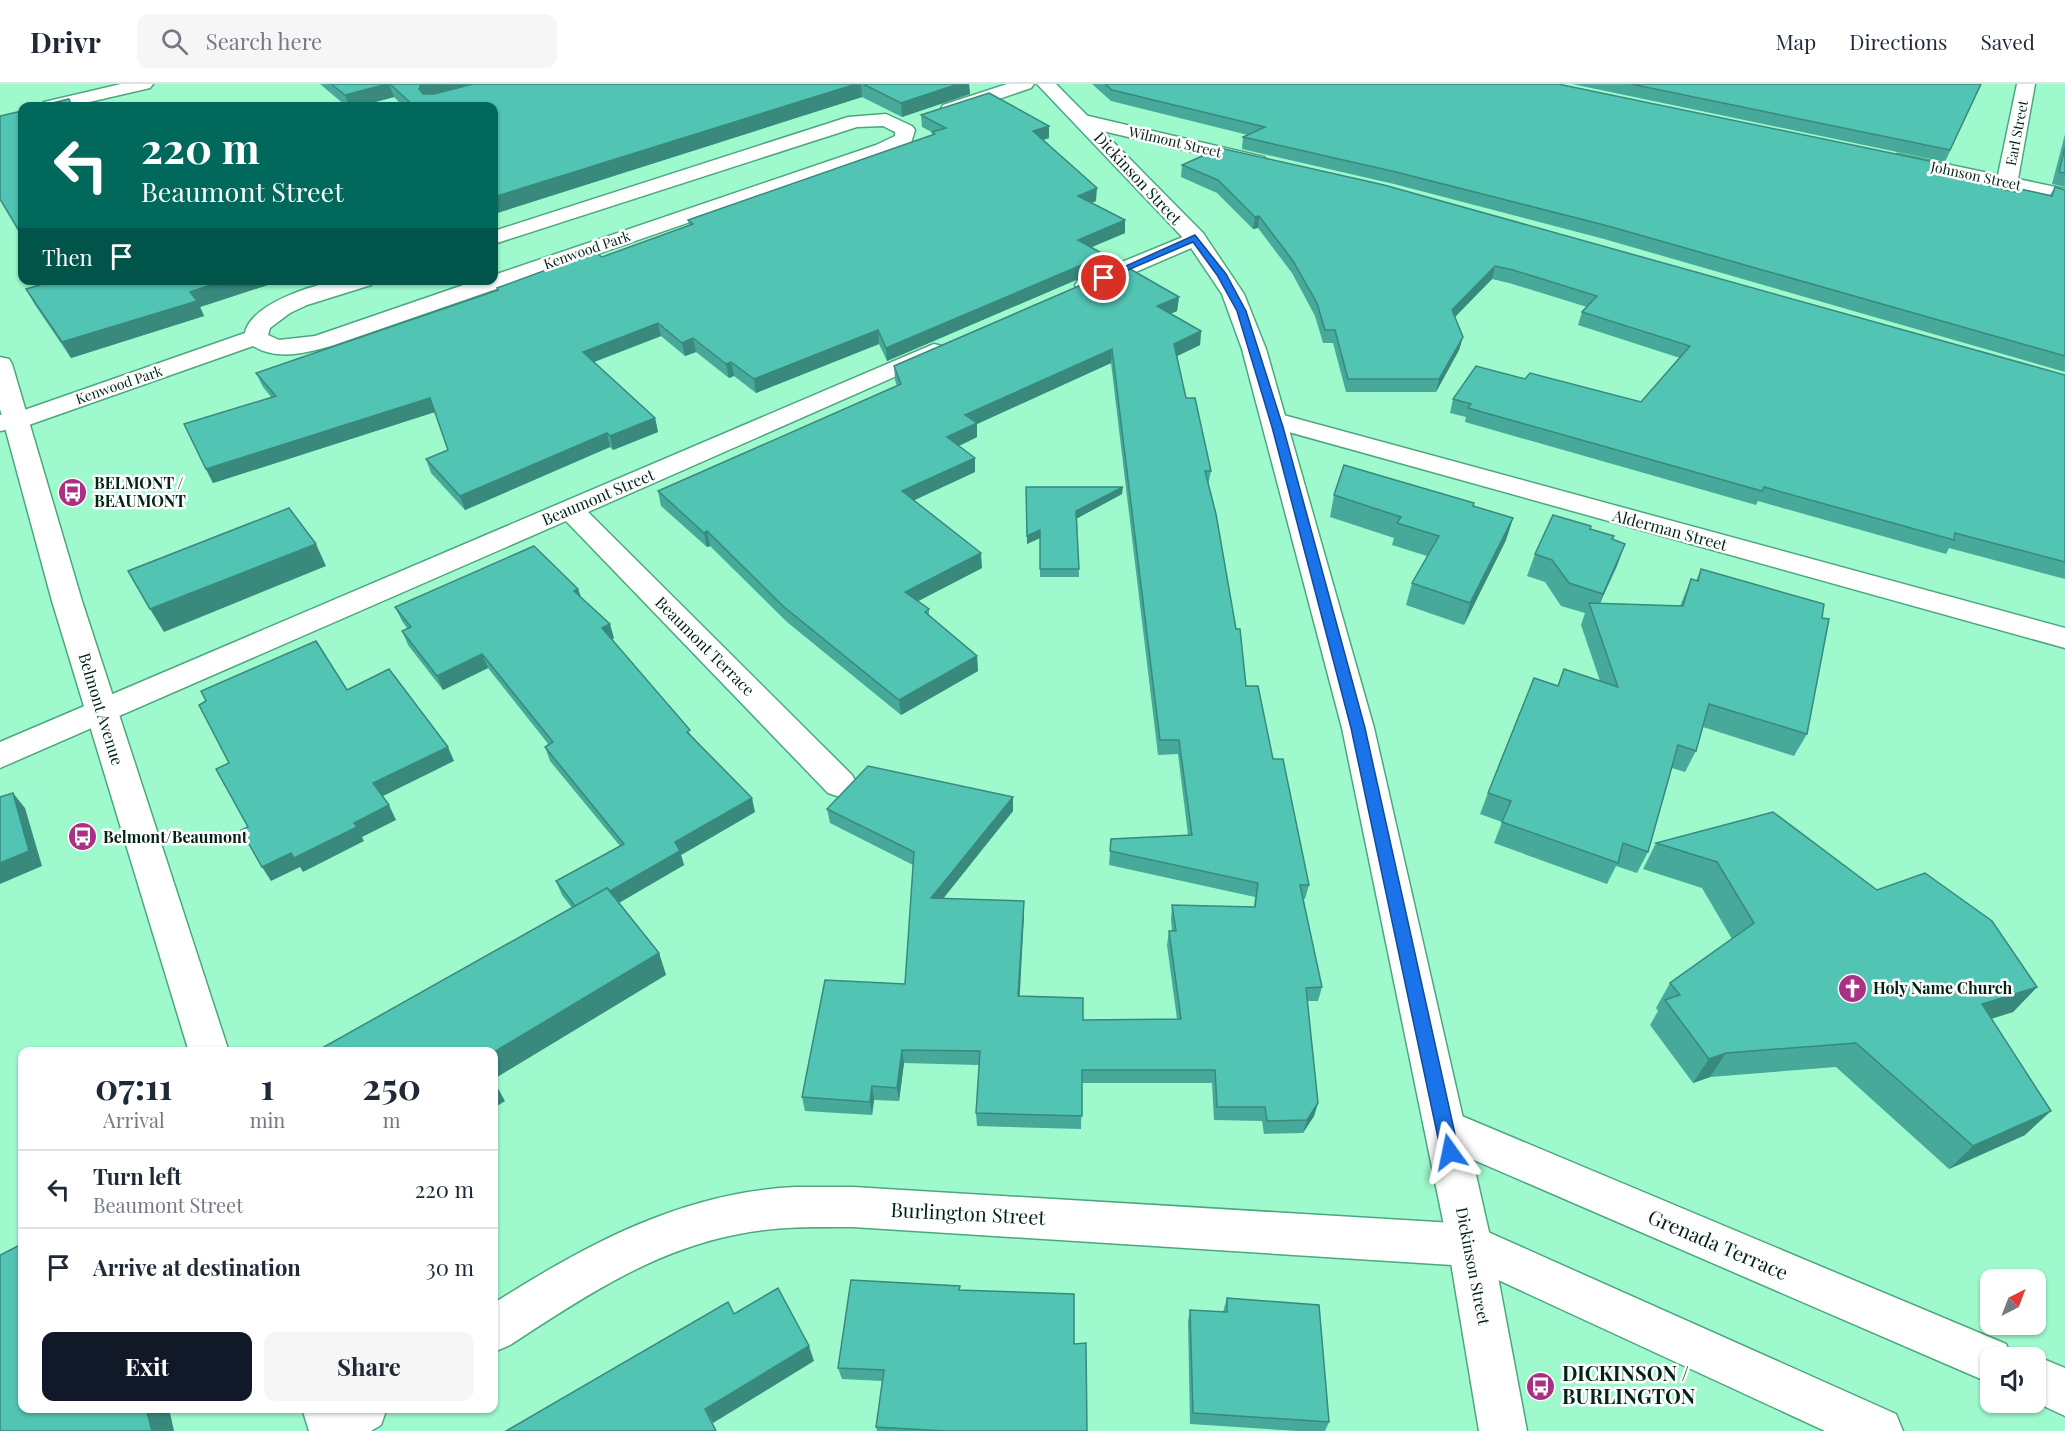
<!DOCTYPE html>
<style>
:root{--surface:#fff;--page:#f6f6f7;--text:#1f2937;--muted:#747a83;--line:#e0e1e3;--accent:#111827}
body{margin:0;font-family:"Playfair Display",serif;background:var(--page);color:var(--text);height:100vh;display:flex;flex-direction:column;font-size:22px;white-space:nowrap}
*{box-sizing:border-box;margin:0}
p{font-size:20px;color:var(--muted)}
.icon{flex:none;width:33px;height:33px;fill:none;stroke:currentColor;stroke-width:2;stroke-linecap:round;stroke-linejoin:round}
.map{position:relative;flex:1;overflow:hidden}
.drawer{position:absolute;left:18px;top:963px;width:480px;height:366px;display:flex;flex-direction:column;background:var(--surface);border-radius:12px;box-shadow:0 2px 4px #0004}
.drawer>*{flex:none}
.top-card{position:absolute;left:18px;top:18px;width:480px;height:183px;border-radius:12px;box-shadow:0 2px 4px #0004;background:#00695c;color:#fff;overflow:hidden}
.needle{width:39px;rotate:42deg}
.tools{position:absolute;left:1980px;top:1185px;display:grid;gap:12px}
.tools a{display:grid;place-items:center;width:66px;height:66px;border-radius:12px;background:var(--surface);box-shadow:0 2px 4px #0004;font-size:30px}
.pin{position:absolute;display:grid;place-items:center;width:51px;height:51px;color:#fff;margin:-26px;border:3px solid #fff;border-radius:50%;box-shadow:0 2px 6px #0007}
.me{position:absolute;width:66px;margin:-33px;rotate:348deg;stroke-linejoin:round;filter:drop-shadow(0 0 4px #0008)}
.turn{display:flex;align-items:center;gap:21px;height:126px;padding:0 24px;font-size:27px}
.turn .icon{width:78px;height:78px;stroke-width:2.5}
.turn b{display:block;font-size:42px;line-height:51px}
.then{display:flex;align-items:center;height:57px;padding:0 24px;background:#0003;gap:12px;font-size:22px}
.eta{display:flex;justify-content:space-evenly;align-items:center;height:102px;text-align:center}
.eta b{font-size:36px;font-weight:700;line-height:42px}
.action{display:flex;gap:12px;margin-top:auto;padding:12px 24px}
.action a{flex:1;height:69px;border-radius:12px;background:var(--accent);color:#fff;font-size:24px;font-weight:700;line-height:69px;text-align:center}
.action a+a{background:var(--page);color:var(--text)}
ul{padding:0;list-style:none}
li{display:flex;align-items:center;gap:18px;height:78px;padding:0 24px;border-top:2px solid var(--line)}
li div{flex:1}
li b{display:block;font-size:22px}
li em{font-style:normal}
header{display:flex;align-items:center;gap:36px;box-sizing:border-box;height:84px;padding:0 30px;background:var(--surface);border-bottom:2px solid var(--line)}
header strong{font-size:28px}
nav{display:flex;gap:33px;margin-inline-start:auto;font-size:21px}
.search{width:420px;height:54px;background:var(--page);display:flex;align-items:center;gap:15px;box-sizing:border-box;padding:0 21px;border-radius:12px;color:var(--muted);font-size:22px}
.map>svg:first-child{display:block}
</style>
<header>
<strong>Drivr</strong>
<div class="search"><svg class="icon" aria-label="search" viewBox="0 0 24 24"><circle cx="10" cy="10" r="6"/><path d="M15 15l6 6"/></svg>Search here</div>
<nav><a>Map</a><a>Directions</a><a>Saved</a></nav>
</header>
<div class="map">
<svg width="2065" height="1347" viewBox="0 0 2065 1347">
<rect width="100%" height="100%" fill="#9ef9cd"/>
<g fill="none" stroke-linecap="round" stroke-linejoin="round">
<defs>
<g id="minor">
<polygon points="1007,0 1034,0 1031,4 957,29 943,29 941,25 943,21"/>
<polygon points="2017,0 2035,0 2018,95 2065,105 2065,117 1898,82 1891,80 1888,76 1891,72 1898,70 1998,91"/>
<path d="M886 30 912 42 915 46 911 59 890 69 331 262C305 269 277 277 253 262L26 342 0 347V331L13 330 245 249C251 220 310 202 336 197 348 195 362 196 374 196L371 201 307 221 290 229 270 244 268 251 279 256 315 252 478 196H494V191L876 61 895 52V48L883 42 857 43 494 160V147L848 33Z"/>
<polygon points="1084,31 1264,73 1267,77 1264,81 1257,83 1077,41 1075,37 1077,33"/>
<polygon points="1195,148 1203,149 1206,154 1203,159 1094,206 1078,206 1075,201 1078,196"/>
<polygon points="934,260 942,262 946,267 942,272 588,428 852,691 857,700 852,709 840,713 828,709 566,437 0,684 0,658"/>
<polygon points="1276,329 2065,544 2065,564 1267,342 1263,337 1267,332"/>
<polygon points="1445,1025 2006,1260 2012,1274 1990,1274 1990,1299 1430,1057 1424,1044 1430,1031"/>
<path d="M796 1103H853L1470 1140 1896 1330 1903 1347H1825L1468 1182 853 1143C815 1143 776 1142 739 1150 653 1166 582 1214 510 1261L494 1268V1219C587 1160 683 1108 796 1103Z"/>
<polygon points="2036,1272 2065,1284 2065,1332 2035,1318 2036,1274 2031,1274"/>
<polygon points="319,1324 387,1324 381,1341 371,1347 309,1347 315,1327"/>
</g>
<g id="secondary">
<polygon points="121,0 153,0 150,4 72,22 42,22 44,18"/>
<polygon points="1037,0 1056,0 1203,149 1244,210 1266,265 1374,644 1492,1161 1527,1347 1479,1347 1448,1161 1342,644 1242,265 1222,210 1187,158"/>
</g>
<g id="primary">
<polygon points="0,273 9,275 12,280 82,517 229,968 189,968 52,517 0,325"/>
<polygon points="302,1324 350,1324 357,1347 309,1347"/>
</g>
</defs>
<!-- minor casing -->
<use href="#minor" stroke="#4ca77f" stroke-width="3"/>
<!-- secondary casing -->
<use href="#secondary" stroke="#4ca77f" stroke-width="3"/>
<!-- primary casing -->
<use href="#primary" stroke="#4ca77f" stroke-width="3"/>
<!-- minor -->
<use href="#minor" fill="#fff" fill-rule="evenodd"/>
<!-- secondary -->
<use href="#secondary" fill="#fff" fill-rule="evenodd"/>
<!-- primary -->
<use href="#primary" fill="#fff" fill-rule="evenodd"/>
</g>
<!-- wall -->
<g fill="#46a99a">
<polygon points="320,0 471,0 433,10 473,0 969,0 970,10 902,33 862,13 494,130 494,22 403,22 394,13 360,22 346,22"/>
<polygon points="1092,0 1558,0 1939,89 2014,108 2016,104 2050,111 2055,103 2065,106 2065,288 1604,155 1394,100 1242,65 1243,53 1248,51 1111,17"/>
<polygon points="1572,0 1981,0 1945,78"/>
<polygon points="921,31 1049,42 1049,54 1043,56 1096,117 1092,119 1125,149 1091,163 1105,171 1104,184 887,277 879,260 756,309 734,292 729,294 696,268 685,272 661,252 594,278 655,334 658,348 613,366 610,363 465,426 431,389 426,375 448,366 435,328 213,399 206,385 272,314 263,303 256,289 497,206 497,204 602,173 689,141 688,136 932,51 932,48 922,43"/>
<polygon points="2065,50 2065,103 2052,100"/>
<polygon points="1182,81 2065,291 2065,495 1949,464 1946,470 1758,417 1756,421 1465,338 1466,333 1450,329 1453,315 1525,295 1641,318 1680,274 1578,241 1582,228 1587,223 1509,199 1492,195 1455,233 1463,253 1459,266 1436,308 1346,308 1333,259 1323,259 1315,232 1292,189 1258,144 1253,145 1217,109 1181,93"/>
<polygon points="39,196 283,196 200,223 204,232 71,274 35,221 26,205 42,200"/>
<polygon points="1179,213 1177,227 1170,230 1201,247 1200,261 1177,272 1186,314 1211,387 1208,401 1246,602 1273,675 1309,801 1305,815 1303,815 1322,903 1318,917 1307,917 1318,1019 1314,1032 1303,1049 1264,1050 1262,1037 1214,1036 1212,999 1082,999 1081,1045 977,1042 976,1029 979,981 904,979 899,1017 874,1016 872,1031 805,1027 802,1013 905,900 913,781 830,739 827,725 1013,727 943,815 1024,817 1024,831 1019,912 1083,936 1177,935 1167,861 1169,847 1172,847 1171,835 1172,821 1254,823 1255,813 1109,781 1111,755 1188,751 1178,670 1158,671 1111,279 977,340 977,353 959,362 975,374 975,388 914,416 982,484 917,517 929,525 929,531 977,572 978,587 901,631 787,538 710,462 707,463 661,422 658,407 897,302 895,296 894,282"/>
<polygon points="1026,403 1122,410 1077,434 1079,493 1040,493 1040,454 1027,460"/>
<polygon points="1334,411 1474,419 1473,422 1513,434 1506,456 1464,541 1406,521 1412,499 1427,472 1392,461 1394,454 1330,433"/>
<polygon points="1590,445 1614,452 1612,456 1625,460 1600,519 1680,522 1691,495 1696,497 1701,485 1807,650 1794,672 1703,643 1696,667 1685,688 1672,684 1648,768 1637,789 1616,782 1607,800 1494,759 1502,738 1480,730 1488,709 1557,602 1600,597 1581,541 1585,529 1561,522 1545,498 1527,492 1535,470"/>
<polygon points="578,505 581,513 614,554 612,556 755,728 681,771 684,781 619,819 659,869 666,891 572,824 562,811 556,797 620,762 550,677 545,663 549,661 488,584 443,606 408,561 402,547 407,544 402,537 395,523"/>
<polygon points="1656,759 1877,806 2037,903 2013,928 1991,934 2025,1051 1949,1085 1836,983 1710,993 1693,999 1650,941 1658,927 1656,924 1670,899 1732,855 1702,804 1643,785"/>
<polygon points="960,1202 960,1206 1074,1260 1087,1347 877,1347 876,1343 882,1297 842,1295 838,1284"/>
<polygon points="1227,1214 1329,1338 1325,1347 1298,1347 1190,1340 1188,1238 1190,1226 1223,1228"/>
</g>
<!-- shaded-wall -->
<g fill="#39897d">
<polygon points="387,0 389,0 394,13 360,22 349,22 345,11"/>
<polygon points="421,0 471,0 426,12 423,19 419,5"/>
<polygon points="856,0 861,0 862,13 494,130 494,113"/>
<polygon points="958,0 969,0 970,10 902,33 901,19"/>
<polygon points="1049,42 1049,54 1033,59 1033,47"/>
<polygon points="1097,104 1096,117 1077,124 1078,112"/>
<polygon points="1259,132 1258,144 1253,145 1255,133"/>
<polygon points="1125,136 1125,149 1078,169 1078,156"/>
<polygon points="1105,171 1104,184 887,277 886,264"/>
<polygon points="1495,182 1492,195 1449,239 1452,226"/>
<polygon points="226,196 283,196 200,223 204,232 71,274 62,258 190,208"/>
<polygon points="1179,213 1177,227 1156,236 1157,222"/>
<polygon points="658,239 661,252 586,281 583,268"/>
<polygon points="878,246 879,260 756,309 754,295"/>
<polygon points="1201,247 1200,261 1173,274 1174,260"/>
<polygon points="1463,253 1459,266 1436,308 1439,295"/>
<polygon points="693,254 696,268 685,272 682,259"/>
<polygon points="1112,265 1111,279 977,340 977,353 948,367 947,353 965,331"/>
<polygon points="731,278 734,292 729,294 726,280"/>
<polygon points="430,314 435,328 213,399 206,385"/>
<polygon points="655,334 658,348 613,366 610,352"/>
<polygon points="607,349 610,363 465,426 460,412"/>
<polygon points="975,374 975,388 904,421 902,407"/>
<polygon points="1123,403 1122,410 1076,435 1076,427"/>
<polygon points="1513,434 1506,456 1464,541 1470,519"/>
<polygon points="1040,446 1040,454 1027,460 1027,452"/>
<polygon points="707,447 710,462 707,463 704,449"/>
<polygon points="316,460 326,482 164,548 150,525"/>
<polygon points="1625,460 1617,482 1594,532 1603,510"/>
<polygon points="981,469 982,484 907,523 905,508"/>
<polygon points="578,505 583,519 574,507"/>
<polygon points="610,540 614,554 606,558 602,544"/>
<polygon points="482,570 488,584 443,606 437,592"/>
<polygon points="977,572 978,587 901,631 899,616"/>
<polygon points="448,663 454,677 381,713 373,699"/>
<polygon points="13,709 25,724 42,782 0,800 0,779"/>
<polygon points="1013,713 1013,727 932,828 931,814"/>
<polygon points="752,714 755,728 681,771 684,781 584,839 578,825 675,758"/>
<polygon points="389,721 396,736 362,753 364,757 303,788 300,783 271,797 262,783"/>
<polygon points="1024,817 1024,831 1019,926 1018,912"/>
<polygon points="659,869 666,891 494,995 494,968"/>
<polygon points="2037,903 2013,928 1960,945 1982,920"/>
<polygon points="902,966 904,979 899,1017 897,1004"/>
<polygon points="1726,969 1710,993 1693,999 1709,975"/>
<polygon points="494,997 505,1017 494,1024"/>
<polygon points="872,1002 874,1016 872,1031 870,1018"/>
<polygon points="1318,1019 1314,1032 1303,1049 1307,1036"/>
<polygon points="2051,1027 2025,1051 1949,1085 1973,1062"/>
<polygon points="809,1262 814,1277 713,1339 705,1325"/>
<polygon points="146,1324 169,1324 174,1347 152,1347"/>
</g>
<!-- building -->
<g fill="#51c4b3" stroke="#39897d" stroke-width="1.5">
<polygon points="331,0 387,0 345,11"/>
<polygon points="390,0 421,0 419,5 423,10 434,10 473,0 856,0 494,113 494,22 414,22"/>
<polygon points="863,0 958,0 901,19"/>
<polygon points="1105,0 1558,0 1944,80 1939,89 2015,108 2016,104 2052,112 2055,103 2065,106 2065,272 1608,142 1396,88 1243,53 1265,43 1112,6"/>
<polygon points="1631,0 1981,0 1950,66"/>
<polygon points="989,9 1049,42 1033,47 1097,104 1078,112 1125,136 1078,156 1105,171 886,264 878,246 754,295 731,278 726,280 693,254 682,259 658,239 583,268 655,334 610,352 607,349 460,412 426,375 448,366 430,314 206,385 184,340 276,312 256,289 498,206 497,204 595,168 602,173 693,140 688,136 935,50 932,48 946,44 921,31"/>
<polygon points="69,15 72,22 40,22"/>
<polygon points="22,27 22,152 0,115 0,32"/>
<polygon points="2065,63 2065,89 2059,88"/>
<polygon points="1220,64 1384,101 2065,291 2065,478 1955,449 1954,456 1764,403 1762,407 1468,324 1471,320 1453,315 1476,282 1525,295 1530,289 1641,318 1690,262 1582,228 1597,212 1513,186 1495,182 1452,226 1463,253 1439,295 1348,295 1335,246 1325,246 1317,219 1293,177 1259,132 1255,133 1218,96 1182,81"/>
<polygon points="1125,182 1179,213 1157,222 1201,247 1174,260 1186,314 1195,314 1211,387 1205,387 1216,430 1236,545 1240,545 1246,602 1258,602 1273,675 1283,675 1309,801 1300,801 1322,903 1306,904 1318,1019 1307,1036 1267,1037 1265,1023 1217,1023 1215,986 1082,986 1082,1032 976,1029 980,967 902,966 897,1004 872,1002 870,1018 802,1013 825,896 905,900 914,768 827,725 868,682 1013,713 931,814 1024,817 1018,912 1083,914 1083,936 1181,935 1169,847 1176,847 1172,821 1255,823 1258,799 1110,767 1111,755 1192,751 1179,656 1160,656 1112,265 965,331 977,339 947,353 975,374 902,407 981,469 905,508 929,525 925,528 977,572 899,616 784,523 707,447 704,449 658,407 901,300 894,282"/>
<polygon points="41,196 226,196 190,208 197,217 62,258 26,205 43,200"/>
<polygon points="1344,381 1474,419 1473,422 1513,434 1470,519 1412,499 1439,452 1397,439 1401,433 1334,411"/>
<polygon points="1026,403 1123,403 1076,427 1079,485 1040,485 1040,446 1027,452"/>
<polygon points="289,424 316,460 150,525 128,487"/>
<polygon points="1553,431 1591,442 1590,445 1614,452 1612,455 1625,460 1603,510 1569,499 1552,476 1535,470"/>
<polygon points="534,462 578,505 574,507 610,540 602,544 690,646 687,648 752,714 675,758 680,767 610,807 607,804 575,822 556,797 624,760 545,663 553,658 482,570 437,592 402,547 411,543 395,523"/>
<polygon points="1701,485 1824,520 1822,534 1829,535 1807,650 1709,620 1696,667 1678,661 1648,768 1623,759 1618,779 1502,738 1511,717 1488,709 1534,594 1558,602 1564,585 1618,603 1589,519 1683,522 1691,495 1698,497"/>
<polygon points="316,557 347,606 389,585 448,663 373,699 389,721 354,739 357,743 294,774 291,769 262,783 241,746 248,743 216,685 229,679 199,621 206,617 201,607"/>
<polygon points="13,709 29,767 0,779 0,713"/>
<polygon points="1773,728 1877,806 1925,789 1992,837 2037,903 1982,920 2051,1027 1973,1062 1856,959 1726,969 1709,975 1665,916 1680,911 1670,899 1754,839 1717,778 1656,759"/>
<polygon points="607,804 659,869 494,968 315,968"/>
<polygon points="22,1160 22,1324 146,1324 152,1347 0,1347 0,1171"/>
<polygon points="851,1196 960,1202 959,1206 1074,1210 1074,1260 1086,1259 1087,1347 945,1347 876,1343 884,1286 838,1284"/>
<polygon points="778,1204 809,1262 705,1325 716,1347 506,1347 728,1218 734,1230"/>
<polygon points="1227,1214 1319,1221 1329,1338 1193,1329 1190,1226 1227,1228"/>
</g>
<!-- route -->
<polygon fill="#1a73e8" stroke="#114b97" stroke-width="1.5" points="1195,151 1226,190 1246,227 1283,343 1365,644 1459,1068 1456,1073 1450,1076 1444,1073 1441,1068 1351,644 1272,343 1237,227 1217,191 1193,158 1107,195 1099,194"/>
<!-- icons -->
<defs>
<symbol id="bus-disc" viewBox="-11 -11 22 22"><circle r="9.5" fill="#a93085" stroke="#fff"/><path d="M-5-6H5V4H4V6H2V4H-2V6H-4V4H-5ZM-3.5-4V0h7V-4ZM-3.5 1.2v1.5H-2V1.2ZM2 1.2v1.5H3.5V1.2Z" fill="#fff"/></symbol>
<symbol id="church-disc" viewBox="-11 -11 22 22"><circle r="9.5" fill="#a93085" stroke="#fff"/><path d="M-1.2-6h2.4v3.5h3.3v2.4h-3.3V6h-2.4V-.1h-3.3v-2.4h3.3Z" fill="#fff"/></symbol>
</defs>
<g fill-rule="evenodd">
<use href="#bus-disc" x="56" y="392" width="33" height="33"/>
<use href="#bus-disc" x="66" y="736" width="33" height="33"/>
<use href="#church-disc" x="1836" y="888" width="33" height="33"/>
<use href="#bus-disc" x="1524" y="1286" width="33" height="33"/>
</g>
<g text-anchor="middle" stroke-width="5" stroke-linejoin="round" paint-order="stroke">
<!-- far-street labels -->
<g font-size="14" fill="#002415" stroke="#fff">
<text transform="translate(2017 49) rotate(-79)" y="5">Earl Street</text>
<text transform="translate(1175 58) rotate(13)" y="5">Wilmont Street</text>
<text transform="translate(1976 92) rotate(12)" y="5">Johnson Street</text>
<text transform="translate(587 166) rotate(-19)" y="5">Kenwood Park</text>
<text transform="translate(119 301) rotate(-19)" y="5">Kenwood Park</text>
</g>
<!-- street labels -->
<g font-size="16" fill="#002415" stroke="#fff">
<text transform="translate(1138 94) rotate(47)" y="6">Dickinson Street</text>
<text transform="translate(598 413) rotate(-23)" y="6">Beaumont Street</text>
<text transform="translate(1670 446) rotate(15)" y="6">Alderman Street</text>
<text transform="translate(705 562) rotate(45)" y="6">Beaumont Terrace</text>
<text transform="translate(101 625) rotate(73)" y="6">Belmont Avenue</text>
<text transform="translate(1473 1182) rotate(79)" y="6">Dickinson Street</text>
</g>
<!-- poi labels -->
<g font-size="16" font-weight="bold" fill="#002415" stroke="#fff" text-anchor="start">
<text x="94" y="405">BELMONT /<tspan x="94" dy="18">BEAUMONT</tspan></text>
<text x="103" y="759">Belmont/Beaumont</text>
<text x="1873" y="910">Holy Name Church</text>
</g>
<!-- near-street labels -->
<g font-size="20" fill="#002415" stroke="#fff">
<text transform="translate(968 1130) rotate(3)" y="7">Burlington Street</text>
<text transform="translate(1718 1161) rotate(23)" y="7">Grenada Terrace</text>
</g>
<!-- near-poi labels -->
<g font-size="20" font-weight="bold" fill="#002415" stroke="#fff" text-anchor="start">
<text x="1562" y="1297">DICKINSON /<tspan x="1562" dy="23">BURLINGTON</tspan></text>
</g>
</g>
</svg>
<div class="tools">
<a><svg class="needle" viewBox="-14 -14 28 28"><path d="M0-13l5 13h-10z" fill="#e53935"/><path d="M0 13l5-13h-10z" fill="#747a83"/></svg></a>
<a><svg class="icon" aria-label="sound" viewBox="0 0 24 24"><path d="M4 9h4l5-4v14l-5-4H4zM17 9q2 3 0 6"/></svg></a>
</div>
<div class="pin" style="left:1104px;top:194px;background:#d93025"><svg class="icon" aria-label="arrive" viewBox="0 0 24 24"><path d="M6 21V4h12l-3 4 3 4H6"/></svg></div>
<svg class="me" style="left:1450px;top:1068px" viewBox="-20 -20 40 40"><path d="M0-17L14 15 0 8-14 15z" fill="#1a73e8" stroke="#fff" stroke-width="4"/></svg>
<div class="top-card">
<div class="turn"><svg class="icon" aria-label="left" viewBox="0 0 24 24"><path d="M17 20v-9H6M10 6l-5 5 5 5"/></svg><div><b>220 m</b>Beaumont Street</div></div>
<div class="then">Then<svg class="icon" aria-label="arrive" viewBox="0 0 24 24"><path d="M6 21V4h12l-3 4 3 4H6"/></svg></div>
</div>
<section class="drawer">
<div class="eta">
<div><b>07:11</b><p>Arrival</p></div>
<div><b>1</b><p>min</p></div>
<div><b>250</b><p>m</p></div>
</div>
<ul>
<li><svg class="icon" aria-label="left" viewBox="0 0 24 24"><path d="M17 20v-9H6M10 6l-5 5 5 5"/></svg><div><b>Turn left</b><p>Beaumont Street</p></div><em>220 m</em></li>
<li><svg class="icon" aria-label="arrive" viewBox="0 0 24 24"><path d="M6 21V4h12l-3 4 3 4H6"/></svg><div><b>Arrive at destination</b></div><em>30 m</em></li>
</ul>
<div class="action"><a>Exit</a><a>Share</a></div>
</section>
</div>
